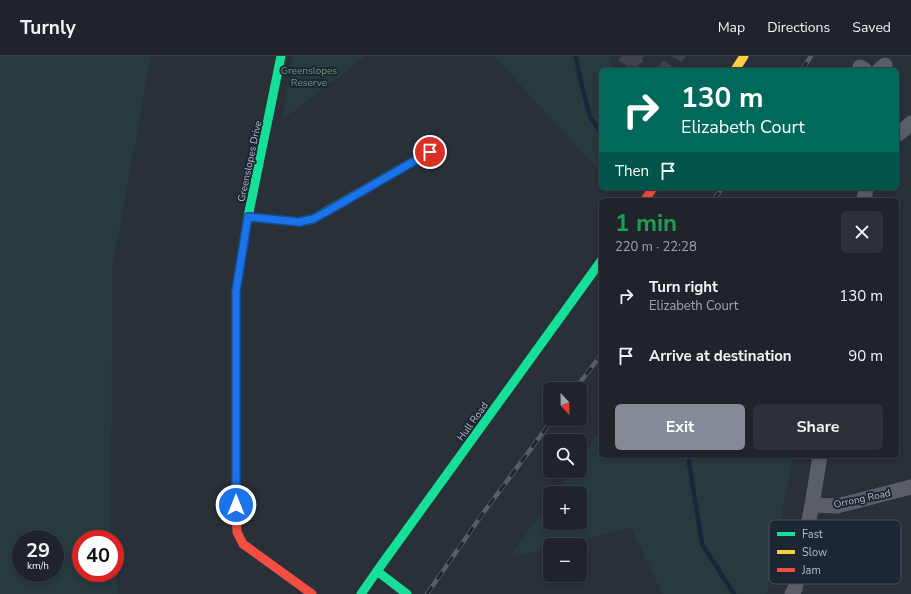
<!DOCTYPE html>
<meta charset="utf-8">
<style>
:root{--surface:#20242a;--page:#2d3036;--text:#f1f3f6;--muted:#a2a4a8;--line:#3d4147;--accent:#848b96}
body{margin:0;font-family:"Nunito Sans",sans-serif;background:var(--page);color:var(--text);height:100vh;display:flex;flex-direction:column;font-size:15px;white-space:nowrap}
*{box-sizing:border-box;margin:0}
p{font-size:13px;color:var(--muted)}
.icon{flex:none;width:22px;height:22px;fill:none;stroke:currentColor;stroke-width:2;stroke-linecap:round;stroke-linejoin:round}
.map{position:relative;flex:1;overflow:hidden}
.sheet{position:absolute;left:599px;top:142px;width:300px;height:260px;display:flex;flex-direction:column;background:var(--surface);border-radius:6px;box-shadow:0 2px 6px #0003,0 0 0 1px var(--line)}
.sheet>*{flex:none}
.top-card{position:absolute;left:599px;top:12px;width:300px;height:122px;border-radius:6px;box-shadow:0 2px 6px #0003,0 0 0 1px var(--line);background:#00695c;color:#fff;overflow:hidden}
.needle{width:26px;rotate:158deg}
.tools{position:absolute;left:543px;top:326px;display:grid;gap:8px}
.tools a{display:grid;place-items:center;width:44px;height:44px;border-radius:6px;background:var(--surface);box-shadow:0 2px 6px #0003,0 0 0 1px var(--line);font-size:20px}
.speed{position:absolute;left:12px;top:474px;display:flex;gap:8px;font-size:20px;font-weight:700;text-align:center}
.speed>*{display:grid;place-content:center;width:52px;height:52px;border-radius:50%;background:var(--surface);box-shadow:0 2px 6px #0003,0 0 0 1px var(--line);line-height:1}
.speed small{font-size:10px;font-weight:400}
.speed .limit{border:6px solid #d22;background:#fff;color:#111}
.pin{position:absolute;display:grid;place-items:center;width:34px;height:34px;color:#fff;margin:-17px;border:2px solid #fff;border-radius:50%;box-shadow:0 1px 4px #0007}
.me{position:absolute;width:44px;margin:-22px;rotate:0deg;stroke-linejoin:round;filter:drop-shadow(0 0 3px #0008)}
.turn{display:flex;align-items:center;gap:14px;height:84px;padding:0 16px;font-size:18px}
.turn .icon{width:52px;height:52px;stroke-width:2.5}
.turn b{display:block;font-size:28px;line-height:34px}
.then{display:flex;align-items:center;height:38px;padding:0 16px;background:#0003;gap:8px;font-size:15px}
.round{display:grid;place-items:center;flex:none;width:42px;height:42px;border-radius:6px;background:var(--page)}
.headline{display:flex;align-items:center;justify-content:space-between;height:68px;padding:0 16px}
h1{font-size:24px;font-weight:700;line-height:30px;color:#1e9e55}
.action{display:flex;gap:8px;margin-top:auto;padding:8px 16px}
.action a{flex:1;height:46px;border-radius:6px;background:var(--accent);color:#fff;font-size:16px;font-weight:700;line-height:46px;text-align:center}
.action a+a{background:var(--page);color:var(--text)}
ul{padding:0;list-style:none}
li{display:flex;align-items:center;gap:12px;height:60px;padding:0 16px}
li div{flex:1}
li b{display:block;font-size:15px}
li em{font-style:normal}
header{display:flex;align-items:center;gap:24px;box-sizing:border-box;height:56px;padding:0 20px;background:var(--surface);border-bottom:1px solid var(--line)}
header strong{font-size:19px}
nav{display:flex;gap:22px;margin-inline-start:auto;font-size:14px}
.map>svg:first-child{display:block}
</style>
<header>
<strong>Turnly</strong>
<nav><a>Map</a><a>Directions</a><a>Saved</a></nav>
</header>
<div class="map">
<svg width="911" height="538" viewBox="0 0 911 538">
<rect width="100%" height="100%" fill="#2a3038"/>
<!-- green -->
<g fill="#273a3e" fill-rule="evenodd">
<path d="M0 0H151L112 213 111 483H81V517H115V515L118 538H0ZM21 483H55V517H21Z"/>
<polygon points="293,0 366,0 282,64"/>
<polygon points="494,0 610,0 609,4 617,14 601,14 601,117"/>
<polygon points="601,374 601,400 793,400 767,538 663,538 631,472 562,489 550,489 550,492 509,502 550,445 550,467 580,467 580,437 556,437 572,415 580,415 580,403"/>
</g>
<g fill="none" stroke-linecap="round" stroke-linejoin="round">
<!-- stream -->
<g stroke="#19273c" stroke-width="4.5">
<polyline points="576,0 580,22 590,61 601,77"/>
<polyline points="688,400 702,488 734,538"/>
</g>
</g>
<!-- building -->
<g fill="#3f444c">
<polygon points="622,0 644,0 642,4 643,5 642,7 640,7 636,12 631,9 630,12 618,4"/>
<polygon points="671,0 686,0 682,6"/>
<polygon points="663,4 678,14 657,14"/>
</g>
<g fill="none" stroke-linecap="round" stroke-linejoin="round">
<!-- street -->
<g stroke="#5a5e66" stroke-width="15">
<polyline points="860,11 865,14"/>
<polyline points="879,14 885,9"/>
<polyline points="897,79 901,76 911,67"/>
<polyline points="864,144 866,132"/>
<polyline points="812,449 837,450 911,431"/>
<polyline points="792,538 795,533 812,449 820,400"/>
</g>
<!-- fast -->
<g stroke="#16e098" stroke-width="9">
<polyline points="248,161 299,166 313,163 430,96"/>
<polyline points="236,456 236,235 248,161 281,0"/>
<polyline points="361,538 377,515"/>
<polyline points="407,538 377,515 601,205"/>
</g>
<!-- slow -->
<polyline stroke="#ffcf43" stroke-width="9" points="735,14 744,0"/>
<!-- jam -->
<g stroke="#f24e42" stroke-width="9">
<polyline points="645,144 653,132"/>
<polyline points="236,456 237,476 243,488 312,538"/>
</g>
<defs>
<g id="rail">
<polyline points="802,14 811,0"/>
<polyline points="714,144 722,132"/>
<polyline points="575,333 601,299"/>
<polyline points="427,538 481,460 553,363"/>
</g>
</defs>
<!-- rail casing -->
<use href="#rail" stroke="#595d64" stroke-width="4.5"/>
<!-- rail -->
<use href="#rail" stroke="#1d2633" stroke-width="3" stroke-dasharray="9" stroke-linecap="butt"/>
</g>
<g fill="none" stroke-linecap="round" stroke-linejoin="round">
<defs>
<polyline id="route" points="236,449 236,235 248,161 299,166 313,163 328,155 430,96"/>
</defs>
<!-- route casing -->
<use href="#route" stroke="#114b97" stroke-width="10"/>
<!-- route -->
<use href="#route" stroke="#1a73e8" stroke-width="7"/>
</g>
<g text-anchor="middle" stroke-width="4" stroke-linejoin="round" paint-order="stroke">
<!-- park labels -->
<g font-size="10" fill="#6b9a76" stroke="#1d2633">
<text x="309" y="18">Greenslopes<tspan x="309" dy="12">Reserve</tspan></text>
</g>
<!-- street labels -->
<g font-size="10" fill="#b4bcc9" stroke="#1d2633">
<text transform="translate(249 105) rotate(-78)" y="4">Greenslopes Drive</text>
<text transform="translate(472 365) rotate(-54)" y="4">Hull Road</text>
<text transform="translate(862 442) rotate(-12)" y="4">Orrong Road</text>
</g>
</g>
<!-- legend -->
<rect x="769" y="464" width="132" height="64" rx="6" fill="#1d2633" stroke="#4a5360" stroke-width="1"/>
<rect x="777" y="476" width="18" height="4" fill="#16e098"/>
<rect x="777" y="494" width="18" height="4" fill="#ffcf43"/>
<rect x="777" y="512" width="18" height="4" fill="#f24e42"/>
<g font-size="11" fill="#b4bcc9">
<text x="802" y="482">Fast</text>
<text x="802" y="500">Slow</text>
<text x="802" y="518">Jam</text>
</g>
</svg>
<div class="tools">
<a><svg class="needle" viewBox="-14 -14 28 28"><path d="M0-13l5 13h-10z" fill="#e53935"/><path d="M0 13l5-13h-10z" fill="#a2a4a8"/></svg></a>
<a><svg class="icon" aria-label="search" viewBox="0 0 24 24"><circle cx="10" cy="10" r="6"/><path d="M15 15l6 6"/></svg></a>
<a>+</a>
<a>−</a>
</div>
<div class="speed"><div>29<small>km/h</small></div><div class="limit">40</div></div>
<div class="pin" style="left:430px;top:96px;background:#d93025"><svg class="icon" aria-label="arrive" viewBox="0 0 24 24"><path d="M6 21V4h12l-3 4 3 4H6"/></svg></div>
<svg class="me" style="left:236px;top:449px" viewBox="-20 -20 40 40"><circle r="17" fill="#1a73e8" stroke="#fff" stroke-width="3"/><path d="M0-11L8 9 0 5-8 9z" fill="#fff"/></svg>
<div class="top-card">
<div class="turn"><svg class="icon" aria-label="right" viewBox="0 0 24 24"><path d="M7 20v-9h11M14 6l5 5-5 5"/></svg><div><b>130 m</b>Elizabeth Court</div></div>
<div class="then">Then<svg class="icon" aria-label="arrive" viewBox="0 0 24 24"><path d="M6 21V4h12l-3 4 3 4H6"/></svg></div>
</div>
<section class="sheet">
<div class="headline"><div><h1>1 min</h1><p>220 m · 22:28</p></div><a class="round"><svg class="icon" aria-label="close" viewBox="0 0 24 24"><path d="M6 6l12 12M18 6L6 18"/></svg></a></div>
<ul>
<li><svg class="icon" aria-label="right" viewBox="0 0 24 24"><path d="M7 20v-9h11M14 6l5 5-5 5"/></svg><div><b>Turn right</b><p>Elizabeth Court</p></div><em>130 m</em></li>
<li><svg class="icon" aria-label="arrive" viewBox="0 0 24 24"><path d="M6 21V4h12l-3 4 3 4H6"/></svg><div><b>Arrive at destination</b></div><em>90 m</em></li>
</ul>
<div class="action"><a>Exit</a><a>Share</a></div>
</section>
</div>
